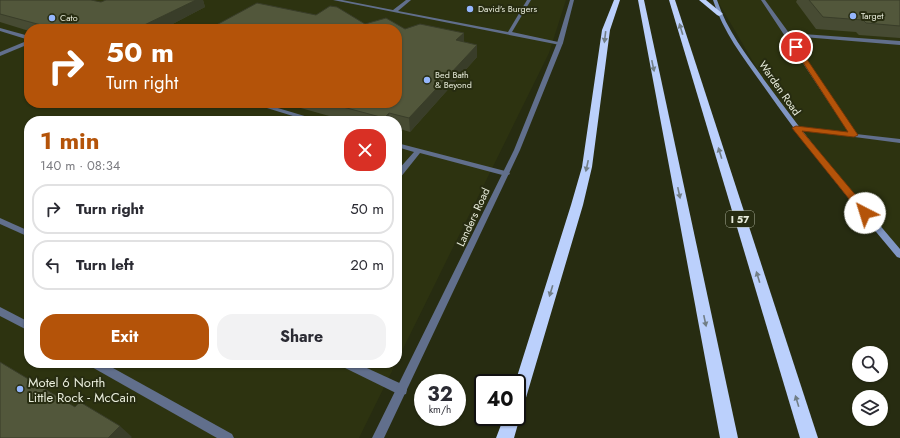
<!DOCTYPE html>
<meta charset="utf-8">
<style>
:root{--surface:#fff;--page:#f2f2f3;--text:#2b2b33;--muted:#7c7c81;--line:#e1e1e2;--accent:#b45309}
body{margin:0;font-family:Jost,sans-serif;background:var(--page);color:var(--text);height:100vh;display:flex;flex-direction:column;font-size:15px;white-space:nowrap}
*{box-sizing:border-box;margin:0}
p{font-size:13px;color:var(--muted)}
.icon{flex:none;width:22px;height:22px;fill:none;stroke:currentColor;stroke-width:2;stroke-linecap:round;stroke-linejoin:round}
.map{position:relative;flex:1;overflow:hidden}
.panel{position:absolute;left:24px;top:116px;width:378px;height:252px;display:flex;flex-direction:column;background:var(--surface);border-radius:16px;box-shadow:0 1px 3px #0004}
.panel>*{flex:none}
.guide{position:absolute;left:24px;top:24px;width:378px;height:84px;border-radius:16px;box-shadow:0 1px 3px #0004;background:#b45309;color:#fff;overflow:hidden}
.fabs{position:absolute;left:852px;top:346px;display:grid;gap:8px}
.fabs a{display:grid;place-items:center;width:36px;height:36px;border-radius:50%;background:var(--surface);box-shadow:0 1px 3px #0004;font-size:20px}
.speed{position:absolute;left:414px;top:374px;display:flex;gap:8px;font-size:20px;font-weight:700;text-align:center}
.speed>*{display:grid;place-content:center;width:52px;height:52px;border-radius:50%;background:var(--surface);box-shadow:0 1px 3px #0004;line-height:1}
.speed small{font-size:10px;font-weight:400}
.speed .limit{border:2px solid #111;border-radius:6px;background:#fff;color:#111}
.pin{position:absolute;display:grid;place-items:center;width:34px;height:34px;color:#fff;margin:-17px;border:2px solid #fff;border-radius:50%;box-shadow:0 1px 4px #0007}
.me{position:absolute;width:44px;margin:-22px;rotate:320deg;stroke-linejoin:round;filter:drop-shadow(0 0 3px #0008)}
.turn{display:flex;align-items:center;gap:14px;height:84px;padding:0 16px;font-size:18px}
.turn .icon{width:52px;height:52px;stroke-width:2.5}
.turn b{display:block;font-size:28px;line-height:34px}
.round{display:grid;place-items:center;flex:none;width:42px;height:42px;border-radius:16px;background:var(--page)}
.overview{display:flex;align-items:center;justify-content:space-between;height:68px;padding:0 16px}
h1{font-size:24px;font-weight:700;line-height:30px;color:var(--accent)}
.cta{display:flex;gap:8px;margin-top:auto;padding:8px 16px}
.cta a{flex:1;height:46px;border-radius:16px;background:var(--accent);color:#fff;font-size:16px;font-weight:700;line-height:46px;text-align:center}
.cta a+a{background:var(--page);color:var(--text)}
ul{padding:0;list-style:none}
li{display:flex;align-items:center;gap:12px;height:50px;margin:0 8px 6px;padding:0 8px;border:2px solid var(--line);border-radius:16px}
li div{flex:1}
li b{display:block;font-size:15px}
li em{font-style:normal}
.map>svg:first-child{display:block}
</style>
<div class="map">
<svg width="900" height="438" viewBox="0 0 900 438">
<rect width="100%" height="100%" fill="#272c11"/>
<!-- built -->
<g fill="#2d3310" fill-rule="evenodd">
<path d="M0 0H566L549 53 397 361V121H29V363H396L359 438H0ZM29 29H397V103H29Z"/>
<polygon points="717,0 900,0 900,253 776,101"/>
</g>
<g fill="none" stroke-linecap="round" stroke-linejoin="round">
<!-- lane -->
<g fill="#616f8c" fill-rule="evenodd">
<polygon points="333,0 342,0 393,10 406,0 411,0 398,11 508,32 527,0 531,0 512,32 563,43 560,45"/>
<polygon points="761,0 765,0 789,33 900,41 900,45 791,36 856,134 900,139 900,143 794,129 793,128 796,126 849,133"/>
<polygon points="0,28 29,36 29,40 0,31"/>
<polygon points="29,40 29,44 0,56 0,52"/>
<polygon points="251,103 261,103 318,120 319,121 309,121"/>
<polygon points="397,143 509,172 510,174 506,176 420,153 400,178 397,178 397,171 414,152 397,147"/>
<polygon points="0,218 29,231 29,237 0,224"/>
<polygon points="0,307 29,322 29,331 0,316"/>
<polygon points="89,363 104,363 232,434 234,438 217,438 90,366"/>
<polygon points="340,363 356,363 406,386 407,390 406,394 402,395 398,394 341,366"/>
</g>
<!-- street -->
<polygon fill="#616f8c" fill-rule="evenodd" points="570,0 574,0 563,43 520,150 384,438 372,438 514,150 557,43"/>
<!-- secondary -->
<path fill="#8096c4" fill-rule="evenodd" d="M713 0H717C727 31 747 55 765 81 807 139 853 194 900 249V258L897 257C850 201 804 144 762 84 743 57 723 32 713 0Z"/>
<!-- highway -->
<g fill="#bbd0fc" fill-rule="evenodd">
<polygon points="614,0 620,0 610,30 592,167 583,205 525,401 523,407 517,409 517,383 515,383 571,205 582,167 602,30"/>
<polygon points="638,0 644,0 738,438 720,438"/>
<polygon points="669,0 675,0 818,438 800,438"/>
<polygon points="699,0 706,0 723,14 719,16 717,15"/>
<polygon points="517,411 520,417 514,438 496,438 504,417 517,417"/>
</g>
</g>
<!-- wall -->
<g fill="#474b33">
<polygon points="0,0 101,2 106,0 203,0 205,7 163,29 29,29 29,31 0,22"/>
<polygon points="797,0 900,0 900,38 859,35 856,32 816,29 796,2"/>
<polygon points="316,15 365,24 405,29 477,45 477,57 410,132 397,128 397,121 347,121 283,103 397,103 209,29"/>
</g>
<!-- shaded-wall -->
<g fill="#393d29">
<polygon points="196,0 203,0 205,7 163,29 136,29"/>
<polygon points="464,33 464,45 456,40"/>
<polygon points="477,45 477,57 410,132 409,118"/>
<polygon points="389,113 390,121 385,121 384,118"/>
<polygon points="120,426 132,437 131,438 108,438"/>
</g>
<!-- building -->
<g fill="#52573b" stroke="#393d29">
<polygon points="0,0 91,0 101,2 106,0 196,0 136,29 56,29 0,14"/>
<polygon points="809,0 900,0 900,26 866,23 863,20 823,17"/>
<polygon points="257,3 316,15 330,6 337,7 365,24 386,18 405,29 420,24 464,33 456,40 477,45 409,118 389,113 384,118 328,103 397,103 397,29 209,29"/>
<polygon points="0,362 75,407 80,402 120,426 108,438 0,438"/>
</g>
<!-- one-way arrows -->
<defs><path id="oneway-solid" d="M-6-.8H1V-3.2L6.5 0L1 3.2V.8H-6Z"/></defs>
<g fill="#717e86">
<use href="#oneway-solid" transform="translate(681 29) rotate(-107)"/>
<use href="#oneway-solid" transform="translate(605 37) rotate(97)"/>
<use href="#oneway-solid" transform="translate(653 66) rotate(78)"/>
<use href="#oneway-solid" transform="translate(720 153) rotate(-107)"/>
<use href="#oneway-solid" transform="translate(587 166) rotate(102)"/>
<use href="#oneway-solid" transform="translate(679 193) rotate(78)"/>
<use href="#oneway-solid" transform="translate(758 277) rotate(-107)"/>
<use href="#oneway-solid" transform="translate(551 291) rotate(107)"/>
<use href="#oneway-solid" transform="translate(705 321) rotate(78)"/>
<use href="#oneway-solid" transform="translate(797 401) rotate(-107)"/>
</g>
<!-- route -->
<polygon fill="#b45309" stroke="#753606" points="793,46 798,46 858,135 854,137 802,131 868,210 869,213 868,215 862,215 792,128 796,126 848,132 793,47"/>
<!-- markers -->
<g fill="#95b6fd" stroke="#272c11" stroke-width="1.5">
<circle cx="470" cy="9" r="4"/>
<circle cx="853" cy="16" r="4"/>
<circle cx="52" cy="18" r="4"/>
<circle cx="427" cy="80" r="4"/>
<circle cx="20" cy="389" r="4"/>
</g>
<g text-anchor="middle" stroke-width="4" stroke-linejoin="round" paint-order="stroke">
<!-- far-poi labels -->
<g font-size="9" fill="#e8ecdb" stroke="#272c11" text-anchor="start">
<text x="478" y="12">David's Burgers</text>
<text x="861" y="19">Target</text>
<text x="60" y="21">Cato</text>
<text x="435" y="78">Bed Bath<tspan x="435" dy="10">&amp; Beyond</tspan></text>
</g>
<!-- shield labels -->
<rect fill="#272c11" stroke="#aeb29e" stroke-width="1" x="726" y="211" width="28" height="16" rx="3"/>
<g font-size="10" font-weight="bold" fill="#e8ecdb">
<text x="740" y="223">I 57</text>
</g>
<!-- street labels -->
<g font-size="11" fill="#e8ecdb" stroke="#272c11">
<text transform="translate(780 88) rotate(55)" y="4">Warden Road</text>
<text transform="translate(473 217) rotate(-65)" y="4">Landers Road</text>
</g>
<!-- near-poi labels -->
<g font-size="13" fill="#e8ecdb" stroke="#272c11" text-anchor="start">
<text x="28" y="387">Motel 6 North<tspan x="28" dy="15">Little Rock - McCain</tspan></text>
</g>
</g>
</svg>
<div class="fabs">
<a><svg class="icon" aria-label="search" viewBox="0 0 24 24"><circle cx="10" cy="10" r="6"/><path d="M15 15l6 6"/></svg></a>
<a><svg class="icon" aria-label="layers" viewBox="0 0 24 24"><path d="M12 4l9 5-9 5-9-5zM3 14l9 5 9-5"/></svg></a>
</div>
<div class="speed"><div>32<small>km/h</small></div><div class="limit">40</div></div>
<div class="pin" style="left:796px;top:47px;background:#d93025"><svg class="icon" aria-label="arrive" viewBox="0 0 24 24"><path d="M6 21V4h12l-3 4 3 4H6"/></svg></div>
<svg class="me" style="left:865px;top:213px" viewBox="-20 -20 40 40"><circle r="19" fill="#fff"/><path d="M0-13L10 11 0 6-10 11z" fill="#b45309"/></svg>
<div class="guide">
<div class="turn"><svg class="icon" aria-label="right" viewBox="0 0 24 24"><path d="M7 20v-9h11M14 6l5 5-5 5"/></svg><div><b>50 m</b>Turn right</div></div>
</div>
<section class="panel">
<div class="overview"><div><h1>1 min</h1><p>140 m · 08:34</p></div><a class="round" style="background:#d93025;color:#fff"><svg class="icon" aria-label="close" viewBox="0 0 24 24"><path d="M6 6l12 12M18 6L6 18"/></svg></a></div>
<ul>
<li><svg class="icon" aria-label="right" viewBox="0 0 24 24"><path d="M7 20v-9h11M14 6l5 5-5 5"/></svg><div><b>Turn right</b></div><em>50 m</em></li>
<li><svg class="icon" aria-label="left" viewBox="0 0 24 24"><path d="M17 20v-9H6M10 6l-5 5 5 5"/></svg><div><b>Turn left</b></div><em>20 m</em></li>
</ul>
<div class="cta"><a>Exit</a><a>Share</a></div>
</section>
</div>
